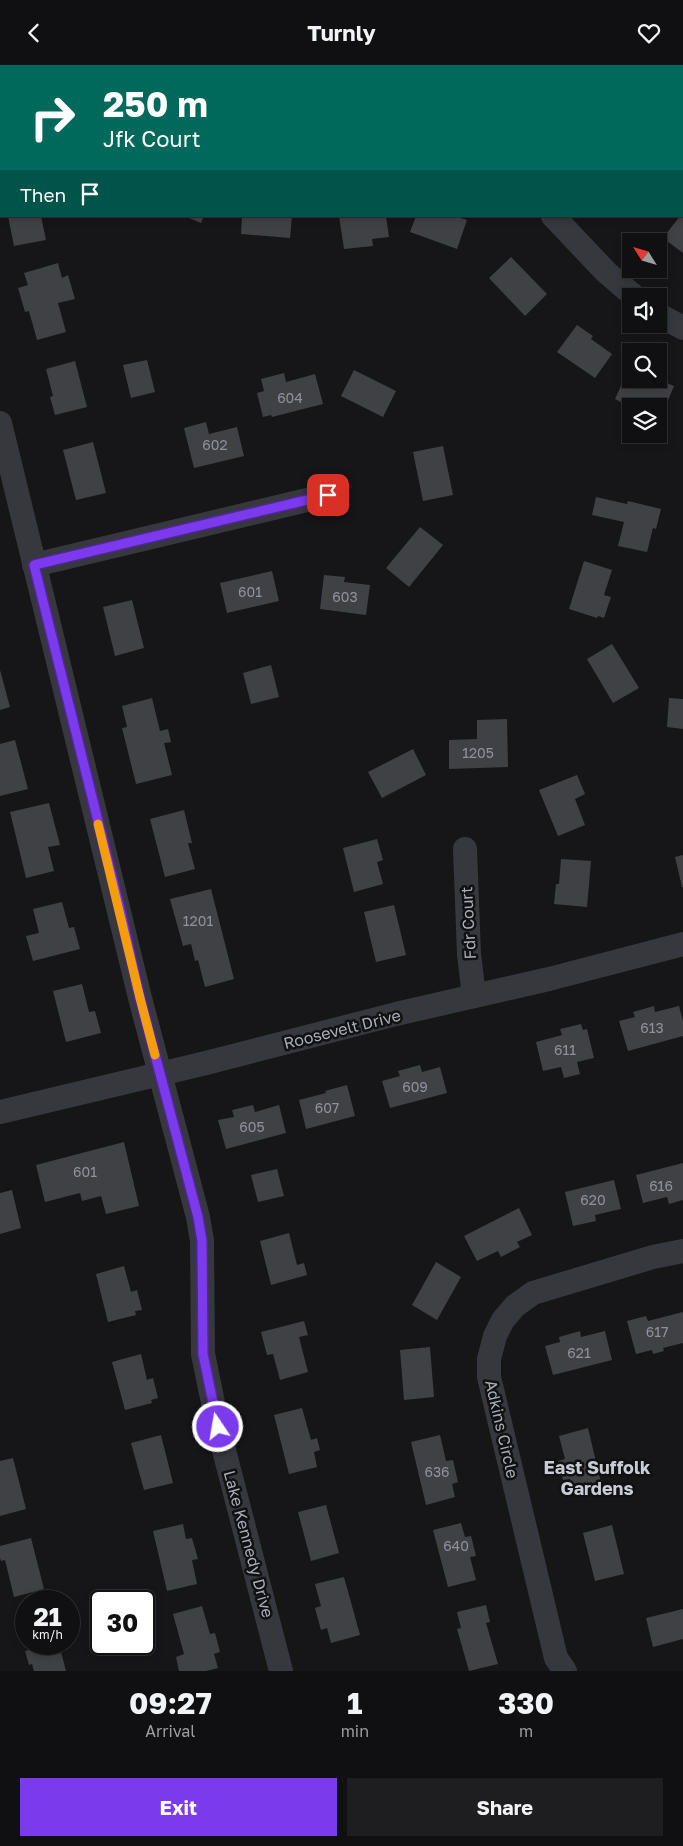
<!DOCTYPE html>
<style>
:root{--surface:#101012;--page:#1e1e20;--text:#f1f3f6;--muted:#9c9d9f;--line:#303032;--accent:#7c3aed}
body{margin:0;font-family:"Golos Text",sans-serif;background:var(--page);color:var(--text);height:100vh;display:flex;flex-direction:column;font-size:19px;white-space:nowrap}
*{box-sizing:border-box;margin:0}
p{font-size:16px;color:var(--muted)}
.icon{flex:none;width:28px;height:28px;fill:none;stroke:currentColor;stroke-width:2;stroke-linecap:round;stroke-linejoin:round}
.map{position:relative;height:1606px;overflow:hidden}
.panel{display:flex;flex-direction:column;background:var(--surface);flex:1}
.panel>*{flex:none}
.top-card{position:absolute;left:0px;top:0px;width:684px;height:152px;box-shadow:0 2px 8px #0003,0 0 0 1px var(--line);background:#00695c;color:#fff;overflow:hidden}
.needle{width:32px;rotate:307deg}
.controls{position:absolute;left:622px;top:168px;display:grid;gap:10px}
.controls a{display:grid;place-items:center;width:45px;height:45px;border-radius:0px;background:var(--surface);box-shadow:0 2px 8px #0003,0 0 0 1px var(--line);font-size:25px}
.speed{position:absolute;left:15px;top:1525px;display:flex;gap:10px;font-size:25px;font-weight:700;text-align:center}
.speed>*{display:grid;place-content:center;width:65px;height:65px;border-radius:50%;background:var(--surface);box-shadow:0 2px 8px #0003,0 0 0 1px var(--line);line-height:1}
.speed small{font-size:12px;font-weight:400}
.speed .limit{border:2px solid #111;border-radius:8px;background:#fff;color:#111}
.pin{position:absolute;display:grid;place-items:center;width:42px;height:42px;color:#fff;margin:-21px;border-radius:10px;box-shadow:0 2px 8px #0006}
.me{position:absolute;width:55px;margin:-28px;rotate:348deg;stroke-linejoin:round;filter:drop-shadow(0 0 4px #0008)}
.turn{display:flex;align-items:center;gap:18px;height:105px;padding:0 20px;font-size:22px}
.turn .icon{width:65px;height:65px;stroke-width:2.5}
.turn b{display:block;font-size:35px;line-height:42px}
.then{display:flex;align-items:center;height:48px;padding:0 20px;background:#0003;gap:10px;font-size:19px}
.eta{display:flex;justify-content:space-evenly;align-items:center;height:85px;text-align:center}
.eta b{font-size:30px;font-weight:700;line-height:35px}
.primary-button{display:flex;gap:10px;margin-top:auto;padding:10px 20px}
.primary-button a{flex:1;height:58px;border-radius:0px;background:var(--accent);color:#fff;font-size:20px;font-weight:700;line-height:58px;text-align:center}
.primary-button a+a{background:var(--page);color:var(--text)}
header{display:flex;justify-content:space-between;align-items:center;height:65px;padding:0 20px;background:var(--surface);font-size:22px;font-weight:700}
.map>svg:first-child{display:block}
</style>
<header><svg class="icon" aria-label="back" viewBox="0 0 24 24"><path d="M15 5l-7 7 7 7"/></svg>Turnly<svg class="icon" aria-label="heart" viewBox="0 0 24 24"><path d="M12 20l-8-8c-3-5 5-10 8-4 3-6 11-1 8 4z"/></svg></header>
<div class="map">
<svg width="683" height="1606" viewBox="0 0 683 1606">
<rect width="100%" height="100%" fill="#161618"/>
<!-- building -->
<g fill="#404145">
<polygon points="8,151 41,151 46,175 14,181"/>
<polygon points="184,151 204,151 201,158"/>
<polygon points="242,151 292,151 290,173 241,169"/>
<polygon points="339,151 386,151 389,172 372,174 373,181 344,184"/>
<polygon points="416,151 455,151 467,155 457,184 410,167"/>
<polygon points="680,151 683,152 683,188 663,173"/>
<polygon points="511,192 547,229 525,251 489,213"/>
<polygon points="58,198 62,213 68,210 75,234 58,238 66,267 37,275 29,246 25,247 18,223 28,220 24,208"/>
<polygon points="577,260 593,271 591,274 612,289 595,313 557,287"/>
<polygon points="147,295 155,327 131,333 123,300"/>
<polygon points="75,296 87,342 55,350 50,332 53,331 46,304"/>
<polygon points="354,305 396,326 383,352 341,331"/>
<polygon points="627,307 631,309 631,314 642,314 651,317 652,314 658,314 674,321 659,357 659,341 631,342 615,334"/>
<polygon points="284,308 286,317 315,309 323,339 272,352 271,350 263,352 257,328 264,326 261,314"/>
<polygon points="206,357 209,369 237,362 244,391 194,403 184,363"/>
<polygon points="93,377 106,428 76,435 63,385"/>
<polygon points="443,381 453,430 423,436 413,387"/>
<polygon points="596,432 627,439 628,436 661,444 656,464 653,463 647,487 618,481 624,457 592,450"/>
<polygon points="420,462 443,480 409,522 386,503"/>
<polygon points="584,496 612,505 604,530 611,532 604,553 598,551 597,553 569,544"/>
<polygon points="272,506 279,536 227,548 220,518"/>
<polygon points="324,510 345,512 344,517 370,520 366,550 320,544"/>
<polygon points="132,535 144,583 115,591 103,542"/>
<polygon points="612,579 639,623 613,638 587,594"/>
<polygon points="271,600 279,632 251,639 243,608"/>
<polygon points="0,605 10,642 0,645"/>
<polygon points="152,633 160,666 168,664 171,677 164,678 172,710 136,719 122,663 127,662 122,641"/>
<polygon points="669,633 683,634 683,664 667,662"/>
<polygon points="507,654 508,702 449,704 449,675 477,674 477,655"/>
<polygon points="15,675 28,724 0,731 0,679"/>
<polygon points="413,684 426,710 382,733 368,707"/>
<polygon points="577,710 585,729 575,734 585,760 558,771 539,725"/>
<polygon points="49,738 60,780 48,782 54,806 26,813 10,747"/>
<polygon points="184,745 192,778 188,778 195,804 165,812 150,754"/>
<polygon points="377,774 383,795 377,797 383,819 354,827 343,783"/>
<polygon points="683,790 683,822 682,822 675,792"/>
<polygon points="561,794 591,796 587,842 554,839 556,819 559,819"/>
<polygon points="211,824 234,914 205,922 198,895 195,896 191,879 183,881 170,834"/>
<polygon points="62,837 69,863 74,862 80,884 33,896 26,871 39,868 33,844"/>
<polygon points="394,840 406,890 376,897 364,847"/>
<polygon points="82,919 89,947 95,946 101,968 66,977 53,926"/>
<polygon points="654,941 655,947 679,941 683,956 683,971 628,986 619,956 635,952 633,947"/>
<polygon points="581,959 583,965 587,964 594,993 577,997 580,1009 564,1013 561,1002 543,1006 536,977 562,970 560,964"/>
<polygon points="420,1000 422,1007 440,1002 447,1028 390,1043 382,1016 400,1011 398,1006"/>
<polygon points="347,1020 355,1051 306,1064 299,1035 326,1028 325,1026"/>
<polygon points="253,1040 255,1047 279,1040 286,1068 226,1084 218,1055 234,1052 232,1045"/>
<polygon points="124,1077 139,1141 106,1149 101,1131 82,1136 80,1128 45,1137 36,1100"/>
<polygon points="683,1098 683,1135 669,1139 667,1132 643,1138 636,1110"/>
<polygon points="277,1104 284,1131 258,1137 251,1110"/>
<polygon points="614,1115 621,1144 595,1150 596,1156 573,1161 565,1127"/>
<polygon points="12,1125 21,1163 0,1169 0,1128"/>
<polygon points="519,1143 532,1170 517,1177 520,1182 501,1192 498,1186 477,1196 464,1171"/>
<polygon points="289,1168 297,1200 304,1198 307,1210 271,1220 260,1176"/>
<polygon points="436,1197 461,1212 437,1255 412,1240"/>
<polygon points="124,1201 131,1227 137,1225 142,1245 135,1246 136,1250 108,1257 96,1209"/>
<polygon points="683,1247 683,1278 663,1283 664,1286 653,1289 652,1285 636,1289 627,1256 646,1251 648,1256"/>
<polygon points="304,1256 308,1270 299,1272 308,1307 280,1315 273,1289 267,1290 261,1267"/>
<polygon points="580,1266 581,1272 605,1266 612,1295 553,1310 545,1281 560,1277 559,1272"/>
<polygon points="430,1282 434,1332 404,1335 400,1285"/>
<polygon points="141,1289 147,1315 153,1313 158,1333 151,1335 152,1338 125,1345 112,1297"/>
<polygon points="302,1343 311,1375 317,1373 320,1385 314,1387 317,1402 289,1409 274,1350"/>
<polygon points="588,1363 602,1422 574,1430 570,1414 563,1415 558,1396 565,1394 559,1371"/>
<polygon points="161,1370 173,1418 144,1425 131,1378"/>
<polygon points="440,1370 446,1396 453,1395 458,1417 452,1419 455,1432 426,1440 411,1377"/>
<polygon points="13,1393 26,1444 0,1451 0,1396"/>
<polygon points="326,1440 339,1488 311,1496 298,1447"/>
<polygon points="461,1458 465,1472 471,1471 476,1491 470,1492 476,1515 448,1522 433,1465"/>
<polygon points="183,1459 186,1474 192,1473 198,1494 192,1495 197,1519 167,1526 153,1466"/>
<polygon points="612,1460 624,1509 595,1516 583,1468"/>
<polygon points="31,1473 44,1524 14,1532 5,1495 1,1496 0,1493 0,1481"/>
<polygon points="344,1512 360,1570 331,1578 327,1563 321,1565 315,1543 321,1541 315,1519"/>
<polygon points="486,1540 490,1557 486,1558 498,1599 469,1606 457,1564 461,1563 457,1547"/>
<polygon points="202,1541 210,1569 215,1568 220,1587 214,1589 218,1603 206,1606 179,1606 176,1592 184,1589 173,1549"/>
<polygon points="683,1544 683,1574 653,1582 646,1553"/>
<polygon points="51,1579 59,1579 66,1606 34,1606 32,1599 29,1600 25,1586"/>
</g>
<g fill="none" stroke-linecap="round" stroke-linejoin="round">
<!-- minor -->
<g stroke="#37383d" stroke-width="24">
<polyline points="101,0 103,1"/>
<polyline points="553,151 606,207 634,231"/>
<polyline points="659,250 683,263"/>
<polyline points="0,358 140,933 198,1152 202,1176 203,1289 218,1362 281,1606"/>
<polyline points="34,500 328,430"/>
<polyline points="465,784 469,889 474,931"/>
<polyline points="0,1047 206,998 396,949 549,914 683,879"/>
<polyline points="565,1606 556,1593 489,1312 489,1294 495,1271 503,1255 515,1241 533,1228 653,1192 683,1186"/>
</g>
</g>
<g fill="none" stroke-linecap="round" stroke-linejoin="round">
<defs>
<polyline id="route" points="218,1362 203,1289 202,1176 198,1152 140,933 120,844 34,500 328,430"/>
</defs>
<!-- route casing -->
<use href="#route" stroke="#51269a" stroke-width="12"/>
<!-- route -->
<use href="#route" stroke="#7c3aed" stroke-width="9"/>
<!-- slow -->
<polyline stroke="#f59e0b" stroke-width="9" points="98,759 140,933 155,990"/>
</g>
<g text-anchor="middle" stroke-width="5" stroke-linejoin="round" paint-order="stroke">
<!-- number labels -->
<g font-size="14" fill="#8e929b">
<text x="290" y="338">604</text>
<text x="215" y="385">602</text>
<text x="250" y="532">601</text>
<text x="345" y="537">603</text>
<text x="478" y="693">1205</text>
<text x="198" y="861">1201</text>
<text x="652" y="968">613</text>
<text x="565" y="990">611</text>
<text x="415" y="1027">609</text>
<text x="327" y="1048">607</text>
<text x="252" y="1067">605</text>
<text x="85" y="1112">601</text>
<text x="661" y="1126">616</text>
<text x="593" y="1140">620</text>
<text x="657" y="1272">617</text>
<text x="579" y="1293">621</text>
<text x="437" y="1412">636</text>
<text x="456" y="1486">640</text>
</g>
<!-- street labels -->
<g font-size="16" fill="#a8adb8" stroke="#111113">
<text transform="translate(468 858) rotate(-93)" y="6">Fdr Court</text>
<text transform="translate(342 964) rotate(-14)" y="6">Roosevelt Drive</text>
<text transform="translate(502 1364) rotate(77)" y="6">Adkins Circle</text>
<text transform="translate(249 1479) rotate(75)" y="6">Lake Kennedy Drive</text>
</g>
<!-- neighbourhood labels -->
<g font-size="18" font-weight="bold" fill="#c9ccd4" stroke="#111113">
<text x="597" y="1409">East Suffolk<tspan x="597" dy="21">Gardens</tspan></text>
</g>
</g>
</svg>
<div class="controls">
<a><svg class="needle" viewBox="-14 -14 28 28"><path d="M0-13l5 13h-10z" fill="#e53935"/><path d="M0 13l5-13h-10z" fill="#9c9d9f"/></svg></a>
<a><svg class="icon" aria-label="sound" viewBox="0 0 24 24"><path d="M4 9h4l5-4v14l-5-4H4zM17 9q2 3 0 6"/></svg></a>
<a><svg class="icon" aria-label="search" viewBox="0 0 24 24"><circle cx="10" cy="10" r="6"/><path d="M15 15l6 6"/></svg></a>
<a><svg class="icon" aria-label="layers" viewBox="0 0 24 24"><path d="M12 4l9 5-9 5-9-5zM3 14l9 5 9-5"/></svg></a>
</div>
<div class="speed"><div>21<small>km/h</small></div><div class="limit">30</div></div>
<div class="pin" style="left:328px;top:430px;background:#d93025"><svg class="icon" aria-label="arrive" viewBox="0 0 24 24"><path d="M6 21V4h12l-3 4 3 4H6"/></svg></div>
<svg class="me" style="left:218px;top:1362px" viewBox="-20 -20 40 40"><circle r="17" fill="#7c3aed" stroke="#fff" stroke-width="3"/><path d="M0-11L8 9 0 5-8 9z" fill="#fff"/></svg>
<div class="top-card">
<div class="turn"><svg class="icon" aria-label="right" viewBox="0 0 24 24"><path d="M7 20v-9h11M14 6l5 5-5 5"/></svg><div><b>250 m</b>Jfk Court</div></div>
<div class="then">Then<svg class="icon" aria-label="arrive" viewBox="0 0 24 24"><path d="M6 21V4h12l-3 4 3 4H6"/></svg></div>
</div>
</div>
<section class="panel">
<div class="eta">
<div><b>09:27</b><p>Arrival</p></div>
<div><b>1</b><p>min</p></div>
<div><b>330</b><p>m</p></div>
</div>
<div class="primary-button"><a>Exit</a><a>Share</a></div>
</section>
